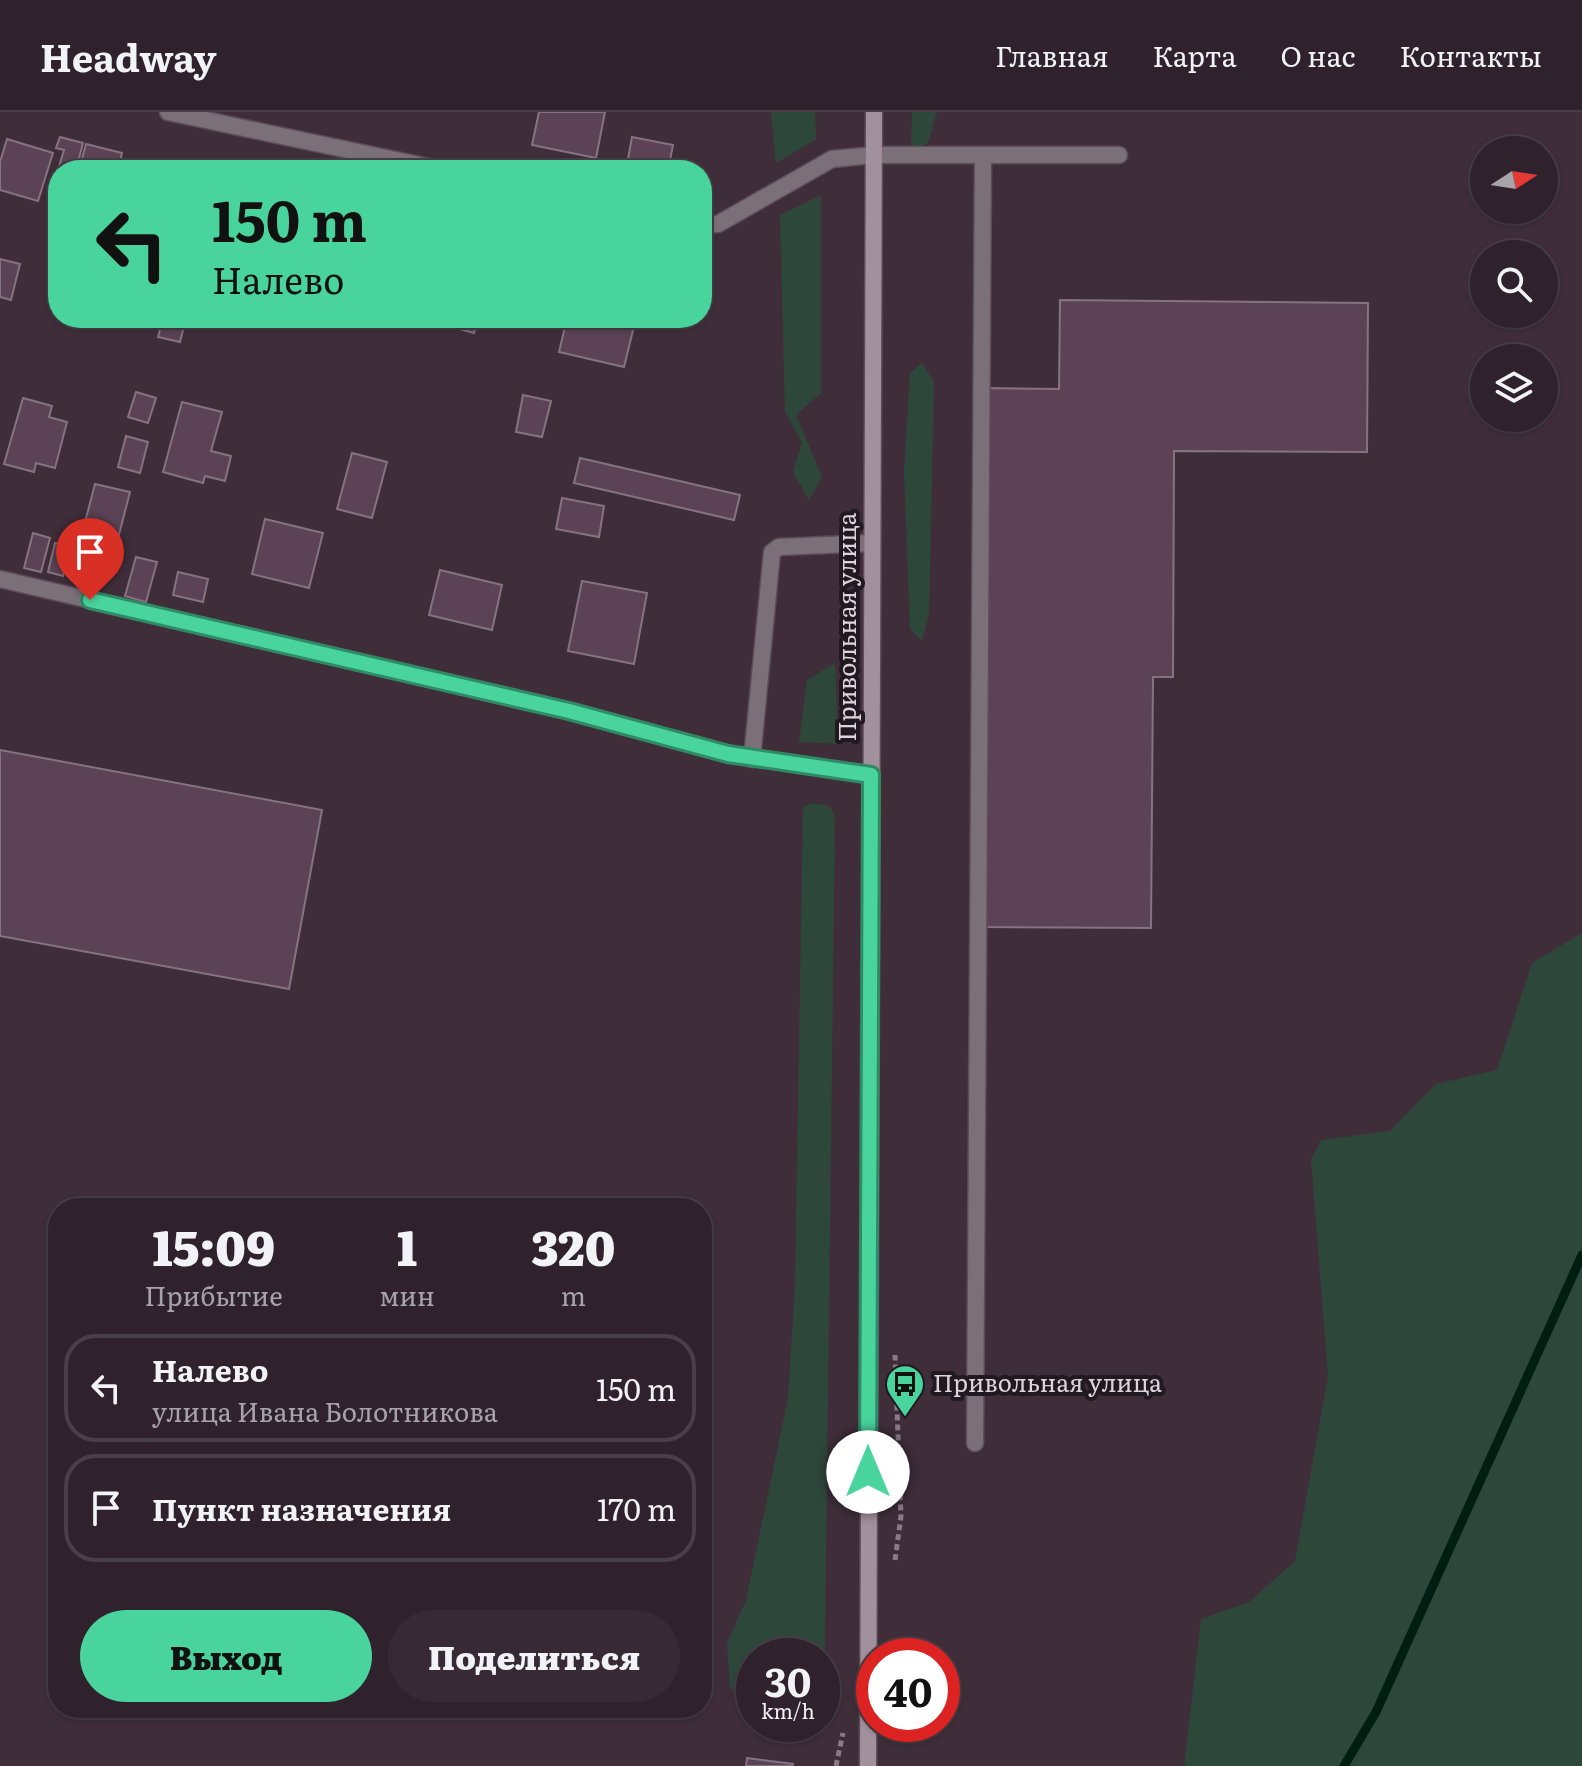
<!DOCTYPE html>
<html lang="ru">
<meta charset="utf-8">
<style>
:root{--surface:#2f222c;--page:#372a34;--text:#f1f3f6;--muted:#a7a4a9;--line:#4a3f48;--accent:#49d49d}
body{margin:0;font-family:Literata,serif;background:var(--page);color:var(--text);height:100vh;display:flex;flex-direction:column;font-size:30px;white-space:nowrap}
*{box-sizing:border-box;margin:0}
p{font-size:26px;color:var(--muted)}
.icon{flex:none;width:44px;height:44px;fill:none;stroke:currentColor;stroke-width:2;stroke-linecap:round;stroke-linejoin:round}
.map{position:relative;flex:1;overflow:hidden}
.sheet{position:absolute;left:48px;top:1086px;width:664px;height:520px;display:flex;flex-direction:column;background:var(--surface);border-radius:32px;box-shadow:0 2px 6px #0004,0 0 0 2px var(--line)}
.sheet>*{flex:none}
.top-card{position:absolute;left:48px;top:48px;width:664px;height:168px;border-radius:32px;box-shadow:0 2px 6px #0004,0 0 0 2px var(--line);background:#49d49d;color:#111;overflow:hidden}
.needle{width:52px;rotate:78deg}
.tools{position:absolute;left:1470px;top:24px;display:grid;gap:16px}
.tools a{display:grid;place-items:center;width:88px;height:88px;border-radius:50%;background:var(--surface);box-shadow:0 2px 6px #0004,0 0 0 2px var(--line);font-size:40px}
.speed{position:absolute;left:736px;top:1526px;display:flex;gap:16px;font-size:40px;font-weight:700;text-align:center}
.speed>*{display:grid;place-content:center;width:104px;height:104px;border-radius:50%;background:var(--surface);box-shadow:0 2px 6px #0004,0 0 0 2px var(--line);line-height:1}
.speed small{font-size:20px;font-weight:400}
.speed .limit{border:12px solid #d22;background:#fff;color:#111}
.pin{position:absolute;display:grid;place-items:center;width:68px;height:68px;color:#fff;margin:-82px -34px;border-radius:50% 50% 50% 0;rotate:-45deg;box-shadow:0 0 8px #0007}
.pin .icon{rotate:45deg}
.me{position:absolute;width:88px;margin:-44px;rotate:0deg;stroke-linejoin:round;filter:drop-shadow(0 0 6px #0008)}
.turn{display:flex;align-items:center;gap:28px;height:168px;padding:0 32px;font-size:36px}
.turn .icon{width:104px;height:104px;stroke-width:2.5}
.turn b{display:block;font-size:56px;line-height:68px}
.eta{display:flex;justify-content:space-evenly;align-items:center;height:136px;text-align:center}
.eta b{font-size:48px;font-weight:800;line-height:56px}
.action{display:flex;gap:16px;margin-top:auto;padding:16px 32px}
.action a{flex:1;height:92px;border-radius:48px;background:var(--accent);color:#111;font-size:32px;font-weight:800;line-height:92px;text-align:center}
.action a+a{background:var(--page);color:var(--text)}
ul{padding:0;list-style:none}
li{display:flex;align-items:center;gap:24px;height:108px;margin:0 16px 12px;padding:0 16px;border:4px solid var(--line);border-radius:32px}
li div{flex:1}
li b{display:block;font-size:30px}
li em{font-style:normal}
header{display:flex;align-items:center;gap:48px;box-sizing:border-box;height:112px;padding:0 40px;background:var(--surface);border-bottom:2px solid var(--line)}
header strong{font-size:38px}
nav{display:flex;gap:44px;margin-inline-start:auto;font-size:28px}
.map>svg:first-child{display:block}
</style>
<header>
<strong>Headway</strong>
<nav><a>Главная</a><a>Карта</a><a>О нас</a><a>Контакты</a></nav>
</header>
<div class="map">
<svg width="1582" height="1654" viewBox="0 0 1582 1654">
<rect width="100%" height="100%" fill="#3f2e3a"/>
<!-- green -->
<g fill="#2e473b">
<polygon points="771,0 815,0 816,27 776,51"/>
<polygon points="912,0 937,0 928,31 911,37"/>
<polygon points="821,83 821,281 796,303 822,365 809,388 793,360 802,330 785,300 780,103"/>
<polygon points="922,251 934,270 929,502 922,529 910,517 904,359 910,261"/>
<polygon points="835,551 838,632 799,630 807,568"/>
<polygon points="812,691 829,694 835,703 824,1604 822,1544 754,1544 754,1605 730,1575 727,1531 746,1488 788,1286 795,1174 803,695"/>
<polygon points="1582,821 1582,1654 1184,1654 1201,1507 1249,1490 1295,1449 1328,1264 1311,1048 1321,1028 1390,1019 1436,972 1497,958 1532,851"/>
</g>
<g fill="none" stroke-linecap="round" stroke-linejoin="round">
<!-- stream -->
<polyline stroke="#011e12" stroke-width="9" points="1344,1654 1376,1600 1582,1143"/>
</g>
<!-- building -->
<g fill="#5b4355" stroke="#867381" stroke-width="2">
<polygon points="539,0 605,0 596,46 532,33"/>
<polygon points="60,25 83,31 76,58 58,58 64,38 56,36"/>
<polygon points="632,25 673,33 668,58 626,58"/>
<polygon points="7,27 53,41 38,89 0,78 0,50"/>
<polygon points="86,32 122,41 118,58 79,58"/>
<polygon points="0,147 20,152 11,188 0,185"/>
<polygon points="1060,188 1368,191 1367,340 1174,339 1173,565 1153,565 1151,816 983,815 986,276 1059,277"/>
<polygon points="163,206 186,206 180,230 158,225"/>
<polygon points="419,206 478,206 474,221"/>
<polygon points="567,206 636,206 624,255 559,240"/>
<polygon points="136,280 156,286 148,311 128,305"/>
<polygon points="523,283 551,289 542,325 516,320"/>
<polygon points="23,286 52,294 49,305 67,310 55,356 36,351 34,360 4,352"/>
<polygon points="182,290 222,300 211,339 231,344 225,369 205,364 203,371 163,360"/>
<polygon points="126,324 148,330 140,361 118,355"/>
<polygon points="352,341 387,350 372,406 337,397"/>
<polygon points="580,346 740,383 734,408 574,371"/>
<polygon points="95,372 130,380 113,446 78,437"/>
<polygon points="562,386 604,394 599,425 556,417"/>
<polygon points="265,407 323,421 309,476 252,462"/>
<polygon points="33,421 50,426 41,460 24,456"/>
<polygon points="55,431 70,435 63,464 48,460"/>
<polygon points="136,445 157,450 146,490 125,484"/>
<polygon points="440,458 502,473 492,518 429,503"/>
<polygon points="178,460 208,467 203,490 173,483"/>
<polygon points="582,469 647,481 634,552 568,539"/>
<polygon points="0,638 322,698 289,877 0,824"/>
<polygon points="747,1646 793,1652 793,1654 746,1654"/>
</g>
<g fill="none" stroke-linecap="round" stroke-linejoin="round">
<defs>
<g id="lane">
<polyline points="874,43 1119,43"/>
<polyline points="752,647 772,440 779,435 872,431"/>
<polyline points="975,1331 983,44"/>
</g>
<g id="street">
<polyline points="168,0 443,58"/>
<polyline points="702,113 718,112 832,47 874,43"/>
<polyline points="0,467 569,599 728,642 871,663"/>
</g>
<polyline id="secondary" points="868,1654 874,0"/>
</defs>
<!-- lane casing -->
<use href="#lane" stroke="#5c4c57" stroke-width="19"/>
<!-- street casing -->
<use href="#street" stroke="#5c4c57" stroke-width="19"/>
<!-- secondary casing -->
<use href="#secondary" stroke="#5c4c57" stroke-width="19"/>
<!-- path -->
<g stroke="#897a84" stroke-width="5" stroke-dasharray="6 4" stroke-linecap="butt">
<polyline points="895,1448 901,1404 895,1243"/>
<polyline points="836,1654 843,1621"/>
</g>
<!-- lane -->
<use href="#lane" stroke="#7b6f78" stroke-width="16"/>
<!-- street -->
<use href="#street" stroke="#7b6f78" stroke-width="16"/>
<!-- secondary -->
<use href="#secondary" stroke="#a2909d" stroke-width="16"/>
</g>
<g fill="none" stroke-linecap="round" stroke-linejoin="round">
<defs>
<polyline id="route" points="90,488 569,599 728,642 871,663 868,1360"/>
</defs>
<!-- route casing -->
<use href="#route" stroke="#2f8a66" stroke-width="20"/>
<!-- route -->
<use href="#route" stroke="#49d49d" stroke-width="14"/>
</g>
<!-- icons -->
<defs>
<symbol id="bus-pin" viewBox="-11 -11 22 30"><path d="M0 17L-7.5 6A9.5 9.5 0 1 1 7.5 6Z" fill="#49d49d" stroke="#20191f"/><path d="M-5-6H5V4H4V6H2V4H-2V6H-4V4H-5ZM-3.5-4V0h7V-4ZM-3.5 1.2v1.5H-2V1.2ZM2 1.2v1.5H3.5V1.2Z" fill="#111"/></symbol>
</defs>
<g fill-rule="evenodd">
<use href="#bus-pin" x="883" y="1250" width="44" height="60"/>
</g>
<g text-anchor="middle" stroke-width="8" stroke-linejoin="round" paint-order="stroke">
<!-- street labels -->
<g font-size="24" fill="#ded3db" stroke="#20191f">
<text transform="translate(848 515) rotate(-90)" y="8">Привольная улица</text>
</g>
<!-- poi labels -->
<g font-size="24" fill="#ded3db" stroke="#20191f" text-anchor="start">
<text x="933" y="1280">Привольная улица</text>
</g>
</g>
</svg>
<div class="tools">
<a><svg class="needle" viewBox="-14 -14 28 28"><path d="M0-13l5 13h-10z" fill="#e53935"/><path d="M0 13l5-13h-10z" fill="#a7a4a9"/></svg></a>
<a><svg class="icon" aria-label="search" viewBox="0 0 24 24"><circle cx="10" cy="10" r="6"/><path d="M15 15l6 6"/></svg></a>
<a><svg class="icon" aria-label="layers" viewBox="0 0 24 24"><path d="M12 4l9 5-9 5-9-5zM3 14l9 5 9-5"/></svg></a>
</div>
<div class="speed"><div>30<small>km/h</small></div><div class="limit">40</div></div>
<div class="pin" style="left:90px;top:488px;background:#d93025"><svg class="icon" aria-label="arrive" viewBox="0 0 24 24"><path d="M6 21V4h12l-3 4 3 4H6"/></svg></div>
<svg class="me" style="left:868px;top:1360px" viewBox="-20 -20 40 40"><circle r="19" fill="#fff"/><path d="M0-13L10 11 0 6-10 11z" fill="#49d49d"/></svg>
<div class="top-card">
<div class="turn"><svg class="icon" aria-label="left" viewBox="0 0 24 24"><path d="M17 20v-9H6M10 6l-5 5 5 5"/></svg><div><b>150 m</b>Налево</div></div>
</div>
<section class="sheet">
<div class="eta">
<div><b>15:09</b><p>Прибытие</p></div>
<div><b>1</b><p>мин</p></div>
<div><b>320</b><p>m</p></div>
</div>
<ul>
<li><svg class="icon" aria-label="left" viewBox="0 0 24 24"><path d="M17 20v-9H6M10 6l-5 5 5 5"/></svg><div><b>Налево</b><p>улица Ивана Болотникова</p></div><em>150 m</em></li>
<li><svg class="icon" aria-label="arrive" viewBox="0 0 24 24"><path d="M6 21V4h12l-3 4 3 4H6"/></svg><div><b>Пункт назначения</b></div><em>170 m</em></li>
</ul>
<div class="action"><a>Выход</a><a>Поделиться</a></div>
</section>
</div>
